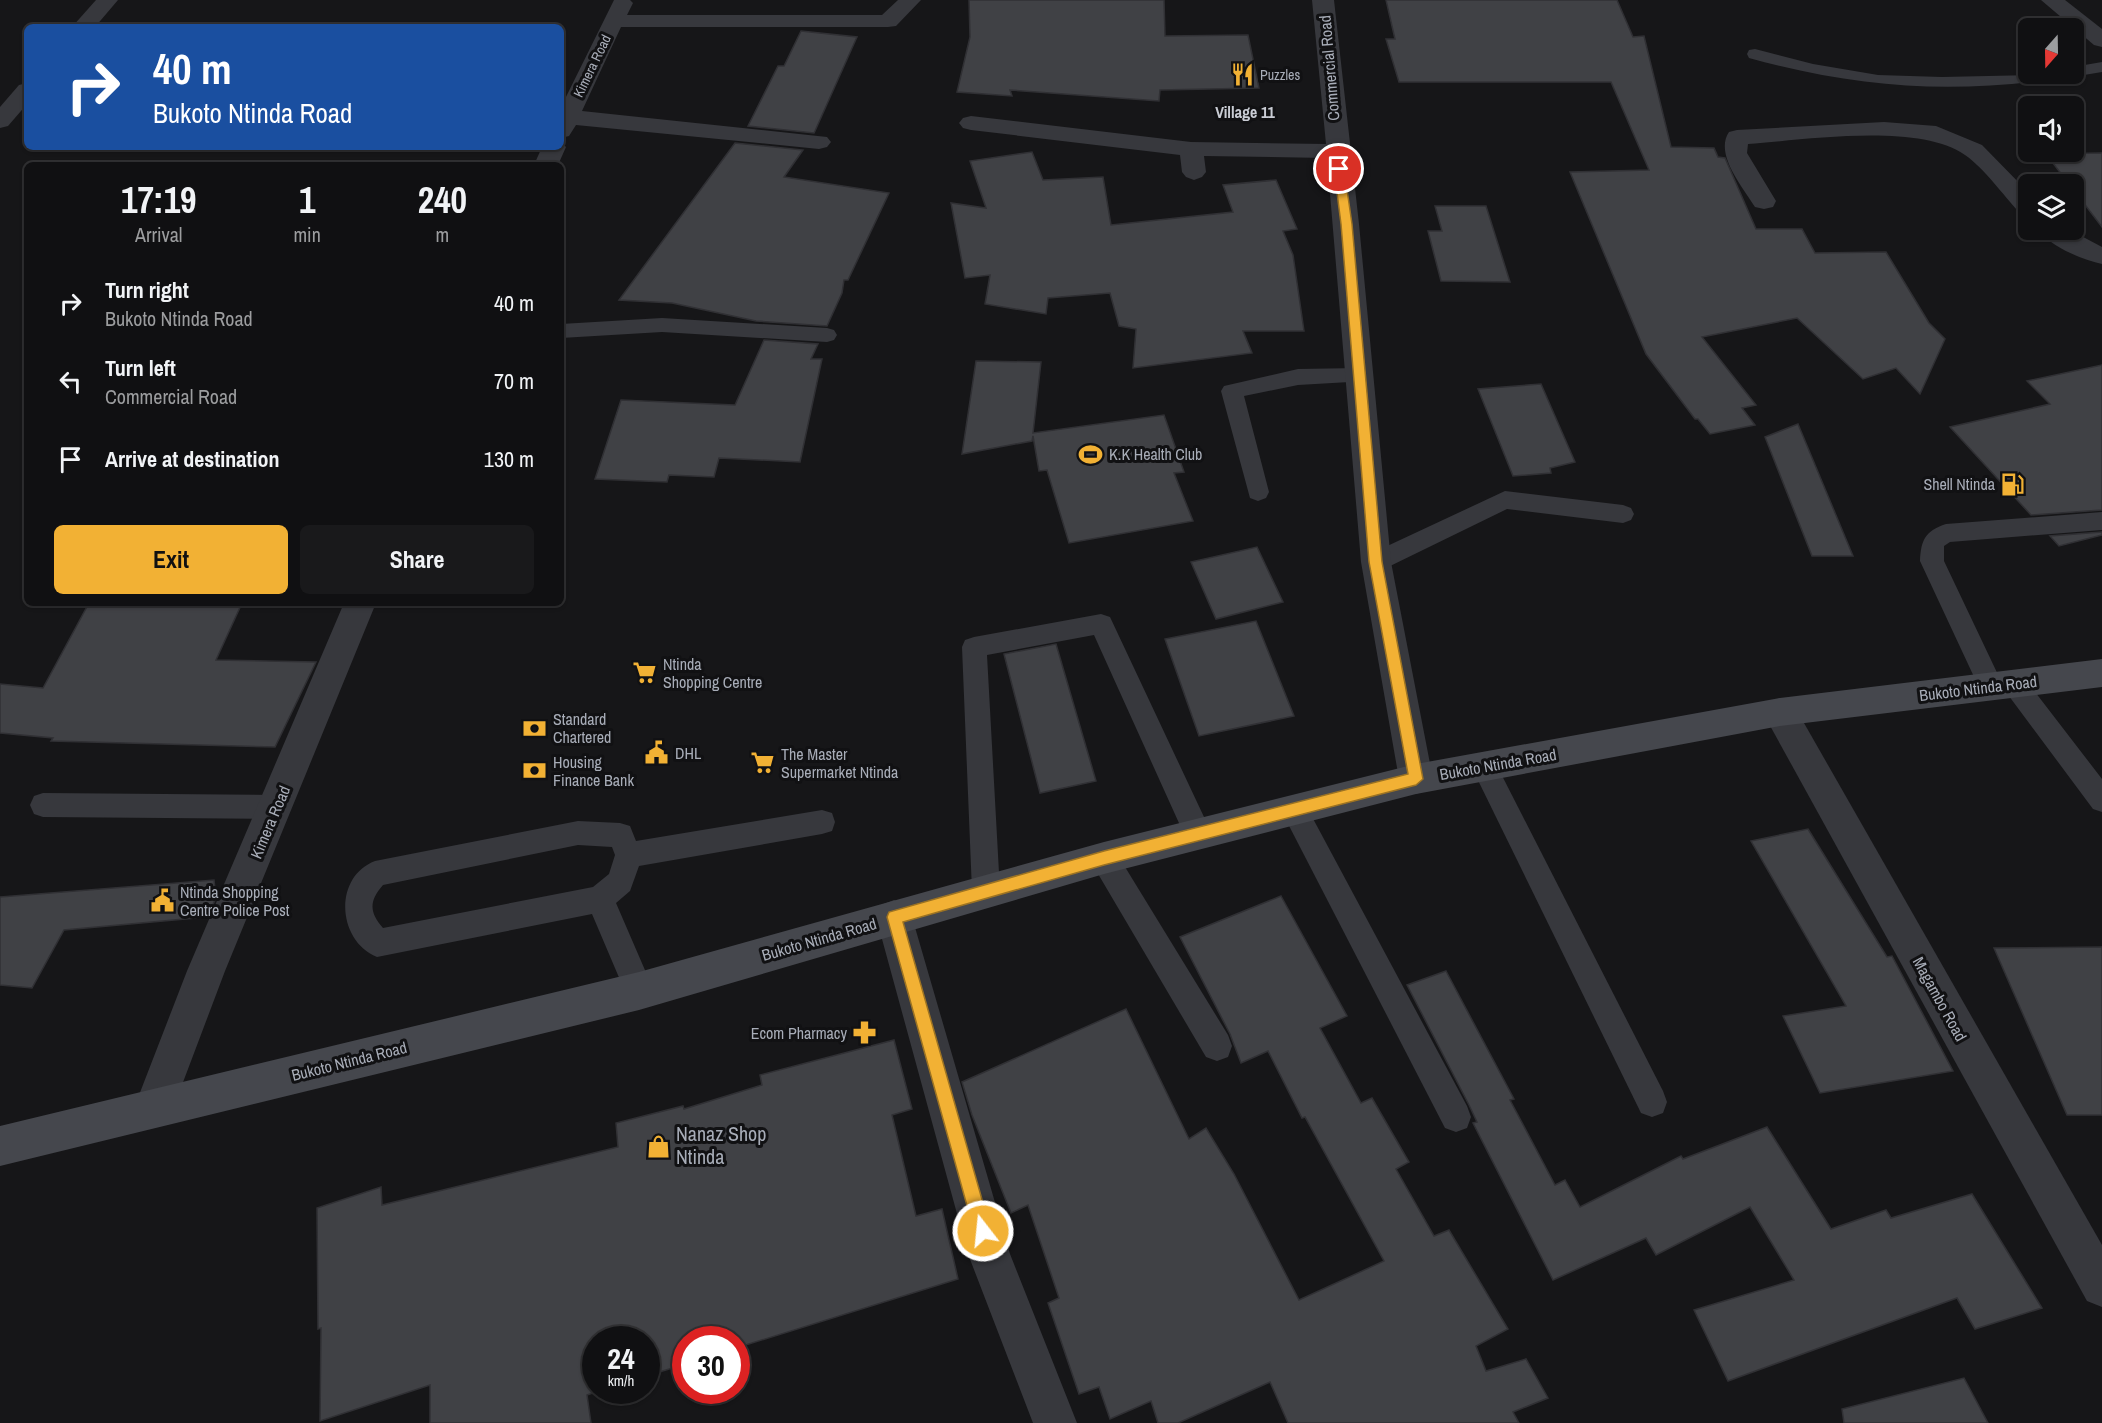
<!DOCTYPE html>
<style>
:root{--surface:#101012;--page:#19191b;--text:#f1f3f6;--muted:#9c9d9f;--line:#303032;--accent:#f2b134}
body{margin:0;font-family:"Archivo Narrow",sans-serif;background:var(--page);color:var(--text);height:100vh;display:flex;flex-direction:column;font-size:22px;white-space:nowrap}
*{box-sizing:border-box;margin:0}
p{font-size:20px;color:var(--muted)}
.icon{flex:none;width:33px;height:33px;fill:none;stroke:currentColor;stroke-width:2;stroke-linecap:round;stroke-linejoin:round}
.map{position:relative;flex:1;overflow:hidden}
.details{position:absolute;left:24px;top:162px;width:540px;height:444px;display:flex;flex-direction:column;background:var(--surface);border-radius:9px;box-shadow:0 2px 4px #0004,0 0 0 2px var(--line)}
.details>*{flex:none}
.banner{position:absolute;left:24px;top:24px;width:540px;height:126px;border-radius:9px;box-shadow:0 2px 4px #0004,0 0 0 2px var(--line);background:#1a4fa0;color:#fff;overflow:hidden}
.needle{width:39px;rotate:200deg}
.fabs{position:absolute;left:2018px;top:18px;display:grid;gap:12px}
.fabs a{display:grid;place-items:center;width:66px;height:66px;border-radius:9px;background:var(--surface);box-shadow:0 2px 4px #0004,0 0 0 2px var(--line);font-size:30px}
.speed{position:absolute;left:582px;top:1326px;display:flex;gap:12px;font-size:30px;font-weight:700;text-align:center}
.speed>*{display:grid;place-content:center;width:78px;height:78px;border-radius:50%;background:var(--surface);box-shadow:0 2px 4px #0004,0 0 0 2px var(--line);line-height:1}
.speed small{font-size:15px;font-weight:400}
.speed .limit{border:9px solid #d22;background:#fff;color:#111}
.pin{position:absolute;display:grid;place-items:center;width:51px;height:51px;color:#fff;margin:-26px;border:3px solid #fff;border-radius:50%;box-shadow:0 2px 6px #0007}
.me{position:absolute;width:66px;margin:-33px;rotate:344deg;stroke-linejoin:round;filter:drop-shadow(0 0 4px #0008)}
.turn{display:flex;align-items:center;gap:21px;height:126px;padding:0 30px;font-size:27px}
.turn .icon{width:78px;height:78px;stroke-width:2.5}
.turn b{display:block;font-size:42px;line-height:51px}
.eta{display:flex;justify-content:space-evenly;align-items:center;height:102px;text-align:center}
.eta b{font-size:36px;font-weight:800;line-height:42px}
.cta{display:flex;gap:12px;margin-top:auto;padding:12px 30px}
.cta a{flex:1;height:69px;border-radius:9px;background:var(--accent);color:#111;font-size:24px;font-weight:800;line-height:69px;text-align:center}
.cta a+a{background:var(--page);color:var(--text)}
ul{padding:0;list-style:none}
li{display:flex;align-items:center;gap:18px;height:78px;padding:0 30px}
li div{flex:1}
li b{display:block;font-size:22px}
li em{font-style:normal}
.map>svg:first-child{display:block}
</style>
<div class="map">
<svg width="2102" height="1423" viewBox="0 0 2102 1423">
<rect width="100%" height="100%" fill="#161618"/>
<!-- building -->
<g fill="#404145" stroke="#303034" stroke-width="1.5">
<polygon points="969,0 1164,0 1165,36 1248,35 1259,88 1160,90 1159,101 1010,90 1012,96 957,92 970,37"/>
<polygon points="1386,0 1617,0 1633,37 1644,36 1671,147 1714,148 1718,157 1725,158 1756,229 1802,229 1815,253 1886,252 1929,323 1945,339 1920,394 1896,368 1863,379 1797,318 1702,337 1756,405 1742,408 1755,425 1710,434 1698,419 1695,419 1646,354 1570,172 1649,170 1611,82 1399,82 1386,39 1395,39"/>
<polygon points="801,31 857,37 815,131 814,133 748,126 778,66 784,66"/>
<polygon points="735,143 803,150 784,177 889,193 848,280 844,280 842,293 827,326 756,321 672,303 619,300"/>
<polygon points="1032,152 1043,180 1103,177 1111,225 1233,212 1223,185 1276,180 1297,229 1283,231 1293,255 1304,331 1243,331 1252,353 1133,368 1136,329 1119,326 1110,293 1048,298 1046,314 985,304 990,275 965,278 951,203 986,208 970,161"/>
<polygon points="2102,153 2102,227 2073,189 2073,184 2069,184 2046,154"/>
<polygon points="1435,206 1486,206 1510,282 1441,281 1428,231 1442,231"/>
<polygon points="764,340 818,344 811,359 822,359 800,462 719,458 714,477 669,475 667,482 595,479 621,400 735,405"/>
<polygon points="976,361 1041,362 1033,433 1164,415 1184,472 1174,473 1193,521 1069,543 1047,470 1039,471 1033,436 1032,441 962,454"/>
<polygon points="2102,365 2102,510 2031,515 1950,427 2050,404 2027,381"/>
<polygon points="1541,384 1575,462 1550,468 1551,473 1513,476 1478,389"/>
<polygon points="1798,424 1853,556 1812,556 1765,437"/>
<polygon points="2102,532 2102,535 2059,546 2050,536"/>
<polygon points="1257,547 1283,602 1216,619 1191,562"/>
<polygon points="89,603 242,603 216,660 316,662 275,747 51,741 53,738 0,733 0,684 43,688"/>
<polygon points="1256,621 1294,716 1199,736 1165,639"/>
<polygon points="1056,644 1096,781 1040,793 1004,654"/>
<polygon points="1808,829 1887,957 1892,956 1953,1071 1820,1093 1783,1016 1846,1006 1751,841"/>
<polygon points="214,880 216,898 207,917 64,930 32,988 0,985 0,897"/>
<polygon points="1281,896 1347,1016 1320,1028 1361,1103 1372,1098 1409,1162 1396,1169 1434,1236 1449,1230 1508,1329 1476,1346 1486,1371 1526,1359 1548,1398 1513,1412 1519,1423 1288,1423 1270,1382 1178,1423 1158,1423 1151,1401 1110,1419 1099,1387 1079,1394 1048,1303 1059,1298 1028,1205 1011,1213 972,1115 962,1082 1126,1009 1189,1139 1206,1128 1234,1174 1299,1300 1384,1261 1305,1117 1302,1118 1268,1051 1241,1063 1230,1034 1180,937"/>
<polygon points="2102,947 2102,1115 2067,1115 1994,948"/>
<polygon points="1446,971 1514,1099 1510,1100 1555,1185 1565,1180 1580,1207 1681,1156 1683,1159 1767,1127 1831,1229 1886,1210 1891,1218 1972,1194 2042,1308 1975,1329 1957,1298 1728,1381 1694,1310 1794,1280 1750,1207 1656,1255 1646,1238 1553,1280 1473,1123 1477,1122 1469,1105 1407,985"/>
<polygon points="894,1040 912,1109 892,1115 916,1216 942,1209 958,1279 736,1348 736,1340 686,1340 686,1364 646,1376 646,1340 596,1340 596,1390 601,1390 587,1395 591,1423 430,1423 430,1385 320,1421 321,1328 318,1329 317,1208 381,1187 382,1205 618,1147 616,1123 683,1106 684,1109 762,1085 760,1075"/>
<polygon points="1964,1378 1988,1423 1844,1423 1842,1409"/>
</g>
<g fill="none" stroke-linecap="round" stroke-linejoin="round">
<!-- service -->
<g fill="#37383d" fill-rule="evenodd">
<path d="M1755 49 1813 64 1878 75 1942 77 2073 74V67L2102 62V72C1974 94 1876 93 1749 58L1747 54 1749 50Z"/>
<polygon points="662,318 827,328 834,330 837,335 834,340 827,342 662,332 561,338 561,324"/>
<polygon points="1360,368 1367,371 1371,376 1367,381 1298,385 1244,396 1269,492 1266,498 1258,501 1250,498 1221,391 1224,386 1298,369"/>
<polygon points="1505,491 1623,505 1631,508 1634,514 1631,520 1623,523 1507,509 1384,569 1376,571 1368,569 1364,562 1368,555"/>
<path d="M2102 512V530L1950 542 1944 546V561L2001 681 2004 675 2013 672 2022 675 2102 779V812L2093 809 2003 688 2000 694 1991 697 1982 694 1920 561C1921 540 1925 531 1946 524Z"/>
<polygon points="1101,614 1110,617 1212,834 1208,843 1198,846 1188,843 1094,635 987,655 1000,891 996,900 986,904 976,900 972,891 962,647 965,640 974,637"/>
<polygon points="1484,754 1493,758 1663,1091 1667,1102 1663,1113 1652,1117 1641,1113 1471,766 1475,758"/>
<polygon points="43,793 276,795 285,798 289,807 285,816 276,819 43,817 34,814 30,805 34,796"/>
<polygon points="1294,797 1303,800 1467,1106 1471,1117 1467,1128 1456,1132 1445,1128 1285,818 1281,809 1285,800"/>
<path d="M822 810 832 813 835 822 832 831 822 834 639 866 630 891 616 903 654 991 649 1001 639 1005 629 1001 592 914 377 957C337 941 333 877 375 861L578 821 620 823 630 826 636 841ZM578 845 612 847 615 855 609 874 593 887 383 928C369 912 369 901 383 885Z"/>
<polygon points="1104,845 1114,849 1228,1035 1232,1046 1228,1057 1217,1061 1206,1057 1094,867 1090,858 1094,849"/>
</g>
<!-- minor -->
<g fill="#37383d" fill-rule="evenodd">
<polygon points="96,0 118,0 95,27 72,27"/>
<polygon points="614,0 630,0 633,3 627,15 882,15 898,0 921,0 896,26 888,27 621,27 582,111 827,137 831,142 827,147 819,149 576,125 569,136 561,138 561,107"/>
<polygon points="1312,0 1334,0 1359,224 1391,562 1433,779 1428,790 1416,794 1404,790 1399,779 1361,562 1327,158 1204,156 1206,172 1202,177 1194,180 1186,177 1182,172 1180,155 971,130 963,128 959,123 963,118 971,116 1191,142 1326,144"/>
<polygon points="2041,0 2065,0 2102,29 2102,47 2094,45"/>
<polygon points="27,83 27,104 8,126 0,128 0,107 19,85"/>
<path d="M1884 122 1936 126 1982 145 2028 192V214L2019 212C2003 195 1984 168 1965 155 1918 122 1805 140 1748 144L1747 153 1776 201 1773 207 1764 209 1755 207C1743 187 1714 154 1729 132L1737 130Z"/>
<polygon points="561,142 566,147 558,165 534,165 542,147 561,147"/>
<path d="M2040 230H2070L2102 247V264C2082 259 2051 248 2040 230Z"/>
<polygon points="344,603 376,603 225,971 168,1122 154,1128 140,1122 134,1108 187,971"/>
<polygon points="1780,698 1792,702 2102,1245 2102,1307 2087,1301 1768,722 1763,712 1768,702"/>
<polygon points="894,900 907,905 912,917 1010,1254 1077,1423 1033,1423 968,1254 876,917 881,905"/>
</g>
<!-- secondary -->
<polygon fill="#45474d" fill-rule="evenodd" points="2102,659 2102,687 1780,726 1416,794 1104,874 639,1010 0,1166 0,1126 639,972 1104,842 1416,764 1780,698"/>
</g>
<!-- route -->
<polygon fill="#f2b134" stroke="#9d7322" stroke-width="1.5" points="1339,166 1344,169 1352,224 1382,562 1423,779 1416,785 1104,865 903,922 991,1231 989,1237 983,1240 977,1237 974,1231 887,917 889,912 1104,851 1408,774 1369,562 1341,224 1334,169"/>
<!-- icons -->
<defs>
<symbol id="restaurant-bare" viewBox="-9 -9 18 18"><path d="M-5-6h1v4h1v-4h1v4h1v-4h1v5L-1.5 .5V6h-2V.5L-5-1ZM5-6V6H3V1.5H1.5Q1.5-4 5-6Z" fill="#f2b134" stroke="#111113" stroke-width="2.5" paint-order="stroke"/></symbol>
<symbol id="stadium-bare" viewBox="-9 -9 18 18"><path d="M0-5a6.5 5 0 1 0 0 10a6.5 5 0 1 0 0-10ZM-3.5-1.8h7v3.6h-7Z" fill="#f2b134" stroke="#111113" stroke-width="2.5" paint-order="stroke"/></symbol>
<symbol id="fuel-bare" viewBox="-9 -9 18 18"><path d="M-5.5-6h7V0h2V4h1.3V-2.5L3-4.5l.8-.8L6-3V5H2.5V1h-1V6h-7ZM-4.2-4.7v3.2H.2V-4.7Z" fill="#f2b134" stroke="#111113" stroke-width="2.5" paint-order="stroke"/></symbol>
<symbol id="supermarket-bare" viewBox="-9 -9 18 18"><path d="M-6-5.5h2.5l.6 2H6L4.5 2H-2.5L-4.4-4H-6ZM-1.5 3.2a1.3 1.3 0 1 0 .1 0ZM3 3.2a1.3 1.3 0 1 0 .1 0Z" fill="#f2b134" stroke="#111113" stroke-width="2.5" paint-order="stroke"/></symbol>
<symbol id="bank-bare" viewBox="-9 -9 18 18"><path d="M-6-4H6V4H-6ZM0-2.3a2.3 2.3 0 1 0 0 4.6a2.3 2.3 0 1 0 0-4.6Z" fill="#f2b134" stroke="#111113" stroke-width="2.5" paint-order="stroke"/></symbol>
<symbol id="civic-bare" viewBox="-9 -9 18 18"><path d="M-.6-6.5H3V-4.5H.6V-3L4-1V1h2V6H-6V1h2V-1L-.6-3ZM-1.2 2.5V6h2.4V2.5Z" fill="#f2b134" stroke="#111113" stroke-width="2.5" paint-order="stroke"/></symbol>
<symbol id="pharmacy-bare" viewBox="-9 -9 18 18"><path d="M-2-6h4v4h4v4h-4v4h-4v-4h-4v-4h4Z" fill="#f2b134" stroke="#111113" stroke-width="2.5" paint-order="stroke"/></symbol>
<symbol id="shop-bare" viewBox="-9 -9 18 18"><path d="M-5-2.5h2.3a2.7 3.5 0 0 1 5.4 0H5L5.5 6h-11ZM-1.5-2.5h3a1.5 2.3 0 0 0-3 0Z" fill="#f2b134" stroke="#111113" stroke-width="2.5" paint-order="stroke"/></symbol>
</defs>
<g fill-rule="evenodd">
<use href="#restaurant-bare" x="1226" y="58" width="33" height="33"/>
<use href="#stadium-bare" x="1074" y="438" width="33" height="33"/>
<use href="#fuel-bare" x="1996" y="468" width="33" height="33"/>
<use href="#supermarket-bare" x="628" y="656" width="33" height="33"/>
<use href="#bank-bare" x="518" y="712" width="33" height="33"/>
<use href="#civic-bare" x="640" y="736" width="33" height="33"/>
<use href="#supermarket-bare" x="746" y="746" width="33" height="33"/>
<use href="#bank-bare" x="518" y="754" width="33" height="33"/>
<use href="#civic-bare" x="146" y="884" width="33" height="33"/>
<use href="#pharmacy-bare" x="848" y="1016" width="33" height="33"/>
<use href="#shop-bare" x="642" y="1130" width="33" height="33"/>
</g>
<g text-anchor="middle" stroke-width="6" stroke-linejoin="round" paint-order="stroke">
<!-- far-street labels -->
<g font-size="14" fill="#a8adb8" stroke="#111113">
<text transform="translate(592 66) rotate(-64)" y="5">Kimera Road</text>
</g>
<!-- far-poi labels -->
<g font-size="14" fill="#a8adb8" stroke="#111113" text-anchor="start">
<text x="1260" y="80">Puzzles</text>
</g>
<!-- street labels -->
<g font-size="16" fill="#a8adb8" stroke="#111113">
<text transform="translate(1329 68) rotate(-95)" y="6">Commercial Road</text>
<text transform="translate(1978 688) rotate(-7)" y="6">Bukoto Ntinda Road</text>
<text transform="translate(1498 764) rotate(-10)" y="6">Bukoto Ntinda Road</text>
<text transform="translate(270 822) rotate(-67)" y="6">Kimera Road</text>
<text transform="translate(819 939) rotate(-16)" y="6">Bukoto Ntinda Road</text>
<text transform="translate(1940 999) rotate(61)" y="6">Magambo Road</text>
<text transform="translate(349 1061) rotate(-14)" y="6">Bukoto Ntinda Road</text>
</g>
<!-- far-quarter labels -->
<g font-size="16" font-weight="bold" fill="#c9ccd4" stroke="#111113">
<text x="1245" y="118">Village 11</text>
</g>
<!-- poi labels -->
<g font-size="16" fill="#a8adb8" stroke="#111113" text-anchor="start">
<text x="1109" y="460">K.K Health Club</text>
<text x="1995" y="490" text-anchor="end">Shell Ntinda</text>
<text x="663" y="670">Ntinda<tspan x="663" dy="18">Shopping Centre</tspan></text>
<text x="553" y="725">Standard<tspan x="553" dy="18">Chartered</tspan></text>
<text x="675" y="759">DHL</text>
<text x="781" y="760">The Master<tspan x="781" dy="18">Supermarket Ntinda</tspan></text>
<text x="553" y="768">Housing<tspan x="553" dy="18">Finance Bank</tspan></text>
<text x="180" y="898">Ntinda Shopping<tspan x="180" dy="18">Centre Police Post</tspan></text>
<text x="847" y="1039" text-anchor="end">Ecom Pharmacy</text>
</g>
<!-- near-poi labels -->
<g font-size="20" fill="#a8adb8" stroke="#111113" text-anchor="start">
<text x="676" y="1141">Nanaz Shop<tspan x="676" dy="23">Ntinda</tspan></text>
</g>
</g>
</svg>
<div class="fabs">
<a><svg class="needle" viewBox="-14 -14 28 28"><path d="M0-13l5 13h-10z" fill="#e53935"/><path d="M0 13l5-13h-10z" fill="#9c9d9f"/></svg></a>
<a><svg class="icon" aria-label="sound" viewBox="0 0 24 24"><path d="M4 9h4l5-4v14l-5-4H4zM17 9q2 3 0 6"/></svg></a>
<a><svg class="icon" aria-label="layers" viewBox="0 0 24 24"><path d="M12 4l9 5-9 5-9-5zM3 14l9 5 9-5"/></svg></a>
</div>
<div class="speed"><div>24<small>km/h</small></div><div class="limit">30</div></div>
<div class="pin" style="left:1339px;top:169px;background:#d93025"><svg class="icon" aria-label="arrive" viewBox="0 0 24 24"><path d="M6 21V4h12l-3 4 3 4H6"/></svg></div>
<svg class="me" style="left:983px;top:1231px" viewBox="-20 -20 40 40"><circle r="17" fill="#f2b134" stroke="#fff" stroke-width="3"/><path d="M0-11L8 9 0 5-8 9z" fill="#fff"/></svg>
<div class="banner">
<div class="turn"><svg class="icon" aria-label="right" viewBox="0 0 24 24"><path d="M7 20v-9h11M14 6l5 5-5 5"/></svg><div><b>40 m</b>Bukoto Ntinda Road</div></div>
</div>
<section class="details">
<div class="eta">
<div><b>17:19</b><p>Arrival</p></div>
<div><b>1</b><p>min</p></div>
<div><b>240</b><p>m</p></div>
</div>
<ul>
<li><svg class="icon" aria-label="right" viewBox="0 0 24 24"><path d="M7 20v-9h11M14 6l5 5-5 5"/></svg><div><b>Turn right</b><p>Bukoto Ntinda Road</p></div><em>40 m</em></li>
<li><svg class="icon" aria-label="left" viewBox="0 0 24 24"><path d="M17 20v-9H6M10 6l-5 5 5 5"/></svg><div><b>Turn left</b><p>Commercial Road</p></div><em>70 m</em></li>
<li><svg class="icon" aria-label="arrive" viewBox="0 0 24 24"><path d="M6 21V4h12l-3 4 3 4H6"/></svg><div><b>Arrive at destination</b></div><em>130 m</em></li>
</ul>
<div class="cta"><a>Exit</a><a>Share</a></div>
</section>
</div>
